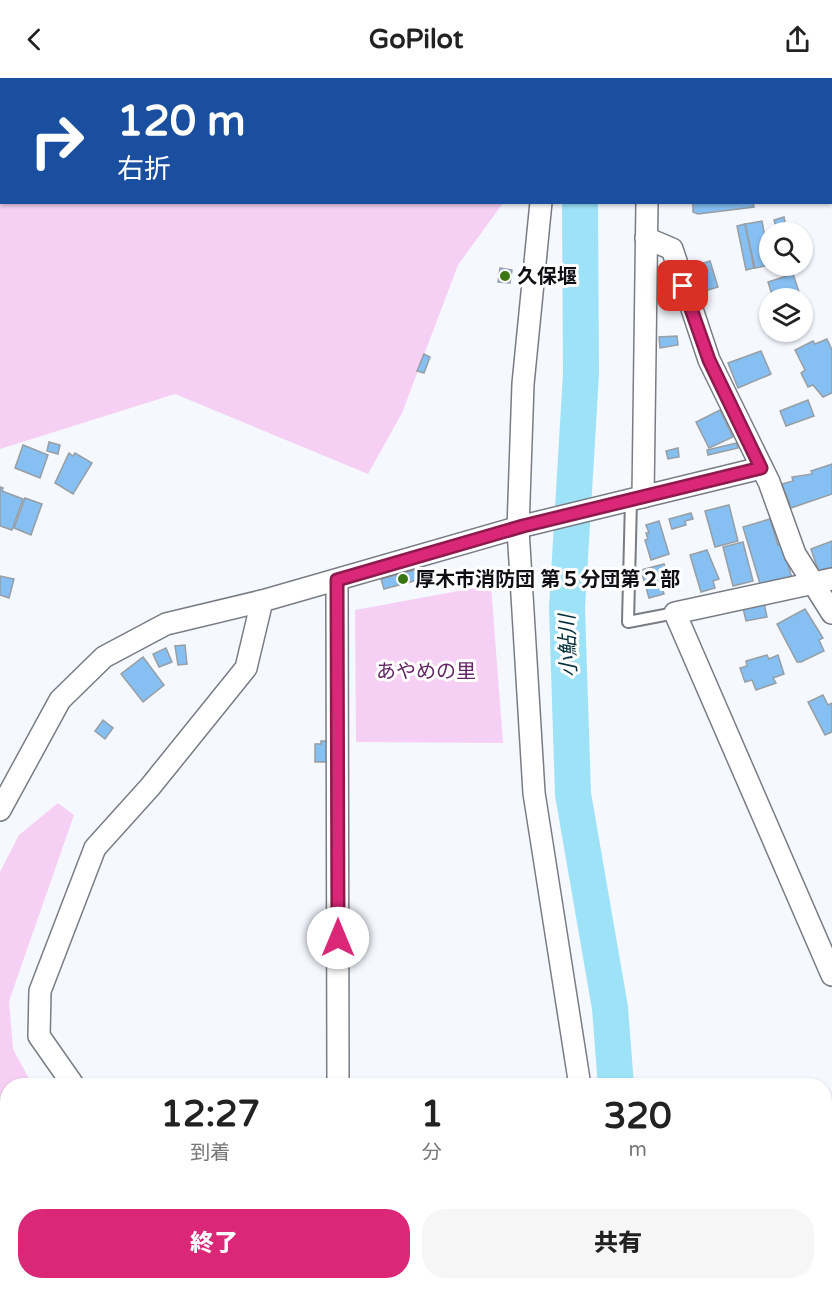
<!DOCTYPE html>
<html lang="ja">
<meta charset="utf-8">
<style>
:root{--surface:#fff;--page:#f6f6f6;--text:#222;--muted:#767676;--accent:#db2777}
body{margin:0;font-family:"Varela Round","Noto Sans JP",sans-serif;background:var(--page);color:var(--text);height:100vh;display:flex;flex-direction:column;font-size:22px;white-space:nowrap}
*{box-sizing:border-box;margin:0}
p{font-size:20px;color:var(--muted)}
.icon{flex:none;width:33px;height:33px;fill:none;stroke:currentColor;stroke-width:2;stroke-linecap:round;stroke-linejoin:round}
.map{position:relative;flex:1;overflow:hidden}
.drawer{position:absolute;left:0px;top:1000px;width:832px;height:212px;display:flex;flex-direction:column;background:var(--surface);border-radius:24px 24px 0 0;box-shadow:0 2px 4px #0004}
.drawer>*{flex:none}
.guide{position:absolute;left:0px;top:0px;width:832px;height:126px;box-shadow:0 2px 4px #0004;background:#1a4fa0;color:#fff;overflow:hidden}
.controls{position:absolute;left:759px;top:144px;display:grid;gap:12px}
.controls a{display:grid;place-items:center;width:54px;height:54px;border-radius:50%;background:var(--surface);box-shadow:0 2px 4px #0004;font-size:30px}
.pin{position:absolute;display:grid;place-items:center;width:51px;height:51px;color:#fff;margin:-26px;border-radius:12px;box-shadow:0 3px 9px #0006}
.me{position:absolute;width:66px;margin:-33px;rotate:0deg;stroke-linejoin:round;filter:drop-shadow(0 0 4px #0008)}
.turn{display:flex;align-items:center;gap:21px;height:126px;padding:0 18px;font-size:27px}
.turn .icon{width:78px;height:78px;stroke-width:2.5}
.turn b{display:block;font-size:42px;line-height:51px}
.eta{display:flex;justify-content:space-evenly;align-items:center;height:102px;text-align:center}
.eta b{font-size:36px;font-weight:800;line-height:42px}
.cta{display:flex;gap:12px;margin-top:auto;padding:12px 18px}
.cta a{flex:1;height:69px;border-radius:24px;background:var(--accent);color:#fff;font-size:24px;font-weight:800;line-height:69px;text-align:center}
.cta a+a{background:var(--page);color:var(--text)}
header{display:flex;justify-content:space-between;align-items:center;height:78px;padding:0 18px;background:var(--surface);font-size:27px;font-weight:800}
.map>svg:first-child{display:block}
</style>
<header><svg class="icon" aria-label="back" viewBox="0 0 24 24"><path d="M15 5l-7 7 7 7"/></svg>GoPilot<svg class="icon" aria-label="share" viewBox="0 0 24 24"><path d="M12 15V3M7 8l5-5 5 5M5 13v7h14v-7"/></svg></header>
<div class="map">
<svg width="832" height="1211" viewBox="0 0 832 1211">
<rect width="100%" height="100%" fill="#f5f8ff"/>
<!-- green -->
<g fill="#f6d0f4">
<polygon points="0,0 529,0 2,2 2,124 503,125 458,187 402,335 368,396 175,316 0,371"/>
<polygon points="491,507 503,665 356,664 355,532"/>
<polygon points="58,725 74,737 9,923 13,971 33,1008 8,1008 8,1204 103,1205 106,1211 0,1211 0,794 19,757"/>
</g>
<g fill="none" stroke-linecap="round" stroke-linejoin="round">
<!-- river -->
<g stroke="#9ee2f7" stroke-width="36">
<polyline points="586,2 586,0"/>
<polyline points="580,124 581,296 567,530 573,716 610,930 616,1008"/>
<polyline points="690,1204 696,1211"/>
</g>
</g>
<!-- building -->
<g fill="#86bff1" stroke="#979ea4" stroke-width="1.5">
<polygon points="693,124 753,124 754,129 698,136 693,134"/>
<polygon points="784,139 787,154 777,154 774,142"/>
<polygon points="762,143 770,187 755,190 745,146"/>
<polygon points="745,146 754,190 746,192 737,148"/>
<polygon points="710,183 718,209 698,215 690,189"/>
<polygon points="500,190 512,192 510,205 498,204"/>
<polygon points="793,196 801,220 773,220 768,204"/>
<polygon points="677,258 678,267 660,270 659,259"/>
<polygon points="827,261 832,272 832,315 823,319 813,307 808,309 801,295 805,292 795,272 813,263 815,266"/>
<polygon points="761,273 771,296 738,310 728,285"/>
<polygon points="424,276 430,279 424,295 417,293"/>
<polygon points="808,322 814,338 786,348 780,333"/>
<polygon points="720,332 733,359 709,370 696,344"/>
<polygon points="49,364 60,367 58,376 47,373"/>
<polygon points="737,365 738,370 708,377 707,372"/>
<polygon points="23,367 48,377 40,400 15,390"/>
<polygon points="678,370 679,379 668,381 666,373"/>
<polygon points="69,375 73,378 75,375 92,385 73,416 55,405"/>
<polygon points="832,386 832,416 791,430 782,406 793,403 792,399 812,396 811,393"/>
<polygon points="0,409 3,410 2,413 23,421 12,452 0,448"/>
<polygon points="25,420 42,426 31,457 14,450"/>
<polygon points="729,427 738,463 715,469 705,433"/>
<polygon points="691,435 693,441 685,443 686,447 672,451 669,441"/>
<polygon points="770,441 778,467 782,466 792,500 761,509 743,449"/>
<polygon points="659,443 669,476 651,482 645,462 648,461 646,455 649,455 646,447"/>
<polygon points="832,463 832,491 818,492 811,471"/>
<polygon points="743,464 753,503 733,508 723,469"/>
<polygon points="707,472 719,501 713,503 715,510 701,514 690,477"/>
<polygon points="664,486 671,510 663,512 664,516 649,520 641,492"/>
<polygon points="422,490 425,500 384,511 381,501"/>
<polygon points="0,498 14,501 9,520 0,517"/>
<polygon points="764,525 767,539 746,543 743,530"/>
<polygon points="805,531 823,560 819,562 824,573 801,584 797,584 777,546"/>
<polygon points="185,567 187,586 178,587 175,568"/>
<polygon points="166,570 172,584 159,589 153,576"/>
<polygon points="767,577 769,581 778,577 784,596 773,600 776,605 756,612 752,602 745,604 740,590 747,588 746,583"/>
<polygon points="143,579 164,607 143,624 121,596"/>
<polygon points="823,617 828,627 832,625 832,654 825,657 808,624"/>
<polygon points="103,642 113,650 105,661 95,653"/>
<polygon points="321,663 328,663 328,684 315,684 315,666 321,666"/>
</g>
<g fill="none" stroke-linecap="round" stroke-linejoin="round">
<defs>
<polyline id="lane" points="631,422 628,544 675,535"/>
<g id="street">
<polyline points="546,2 546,0"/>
<polyline points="651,2 651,0"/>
<polyline points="541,124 523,306 518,451 534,715 580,1008"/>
<polyline points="646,160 672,171 709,282 769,404 795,476 832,535"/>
<polyline points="643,419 647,124"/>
<polyline points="832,501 675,535 832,897"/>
<polyline points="337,502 338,1008"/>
<polyline points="0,732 60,622 104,579 166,546 262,523 523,448 761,390"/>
<polyline points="74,1008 39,958 40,913 95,770 150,709 246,590 262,523"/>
<polyline points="141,1204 144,1211"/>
<polyline points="403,1204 407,1211"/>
<polyline points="642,1204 646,1211"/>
</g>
</defs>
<!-- lane casing -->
<use href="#lane" stroke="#797c84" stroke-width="14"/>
<!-- street casing -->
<use href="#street" stroke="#797c84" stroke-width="24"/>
<!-- lane -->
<use href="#lane" stroke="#fff" stroke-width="10"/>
<!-- street -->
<use href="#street" stroke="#fff" stroke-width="21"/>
</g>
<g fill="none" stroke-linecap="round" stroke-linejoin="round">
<defs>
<polyline id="route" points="338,860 337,502 523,448 761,390 709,282 683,208"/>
</defs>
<!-- route casing -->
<use href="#route" stroke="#8e194d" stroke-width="15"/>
<!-- route -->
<use href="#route" stroke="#db2777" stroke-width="10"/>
</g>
<!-- markers -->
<g fill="#397712" stroke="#fff" stroke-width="2">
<circle cx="505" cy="198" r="6"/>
<circle cx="403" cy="501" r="6"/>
</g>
<g text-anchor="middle" stroke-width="6" stroke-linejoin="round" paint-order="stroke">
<!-- poi labels -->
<g font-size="20" font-weight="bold" fill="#0f1013" stroke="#fff" text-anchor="start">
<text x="517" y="205">久保堰</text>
<text x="415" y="508">厚木市消防団 第５分団第２部</text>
</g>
<!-- park labels -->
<g font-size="20" fill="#642564" stroke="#fff">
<text x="426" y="600">あやめの里</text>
</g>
<!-- water labels -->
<g font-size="21" font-style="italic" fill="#03303b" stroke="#fff">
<text transform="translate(568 568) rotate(-92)" y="7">小鮎川</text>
</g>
</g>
</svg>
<div class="controls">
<a><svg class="icon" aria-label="search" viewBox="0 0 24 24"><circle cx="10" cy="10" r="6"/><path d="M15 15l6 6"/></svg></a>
<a><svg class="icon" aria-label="layers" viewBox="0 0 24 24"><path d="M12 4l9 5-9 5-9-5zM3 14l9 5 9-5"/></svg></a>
</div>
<div class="pin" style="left:683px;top:208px;background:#d93025"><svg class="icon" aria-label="arrive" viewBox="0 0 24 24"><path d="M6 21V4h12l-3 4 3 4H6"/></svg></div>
<svg class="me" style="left:338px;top:860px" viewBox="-20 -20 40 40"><circle r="19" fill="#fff"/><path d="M0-13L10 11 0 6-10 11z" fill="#db2777"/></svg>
<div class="guide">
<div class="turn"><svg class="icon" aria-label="right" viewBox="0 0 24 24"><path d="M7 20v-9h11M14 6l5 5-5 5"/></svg><div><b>120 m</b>右折</div></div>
</div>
<section class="drawer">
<div class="eta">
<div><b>12:27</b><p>到着</p></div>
<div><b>1</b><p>分</p></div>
<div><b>320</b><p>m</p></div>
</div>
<div class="cta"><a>終了</a><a>共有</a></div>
</section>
</div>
